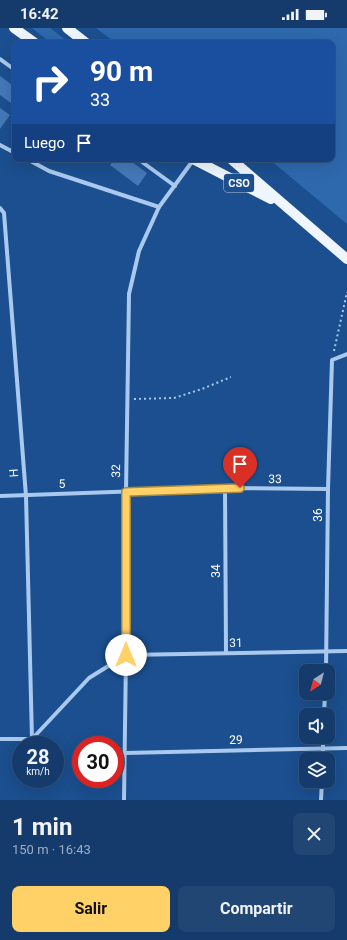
<!DOCTYPE html>
<html lang="es">
<meta charset="utf-8">
<style>
:root{--surface:#143b6b;--page:#214673;--text:#f1f3f6;--muted:#9dadc1;--line:#33557e;--accent:#ffd166}
body{margin:0;font-family:Roboto,sans-serif;background:var(--page);color:var(--text);height:100vh;display:flex;flex-direction:column;font-size:15px;white-space:nowrap}
*{box-sizing:border-box;margin:0}
p{font-size:13px;color:var(--muted)}
.icon{flex:none;width:22px;height:22px;fill:none;stroke:currentColor;stroke-width:2;stroke-linecap:round;stroke-linejoin:round}
.map{position:relative;height:772px;overflow:hidden}
.drawer{display:flex;flex-direction:column;background:var(--surface);flex:1}
.drawer>*{flex:none}
.guide{position:absolute;left:12px;top:12px;width:323px;height:122px;border-radius:8px;box-shadow:0 4px 16px #0002,0 0 0 1px var(--line);background:#1a4fa0;color:#fff;overflow:hidden}
.needle{width:26px;rotate:216deg}
.fabs{position:absolute;left:299px;top:636px;display:grid;gap:8px}
.fabs a{display:grid;place-items:center;width:36px;height:36px;border-radius:8px;background:var(--surface);box-shadow:0 4px 16px #0002,0 0 0 1px var(--line);font-size:20px}
.speed{position:absolute;left:12px;top:708px;display:flex;gap:8px;font-size:20px;font-weight:700;text-align:center}
.speed>*{display:grid;place-content:center;width:52px;height:52px;border-radius:50%;background:var(--surface);box-shadow:0 4px 16px #0002,0 0 0 1px var(--line);line-height:1}
.speed small{font-size:10px;font-weight:400}
.speed .limit{border:6px solid #d22;background:#fff;color:#111}
.pin{position:absolute;display:grid;place-items:center;width:34px;height:34px;color:#fff;margin:-41px -17px;border-radius:50% 50% 50% 0;rotate:-45deg;box-shadow:0 0 4px #0007}
.pin .icon{rotate:45deg}
.me{position:absolute;width:44px;margin:-22px;rotate:0deg;stroke-linejoin:round;filter:drop-shadow(0 0 3px #0008)}
.turn{display:flex;align-items:center;gap:14px;height:84px;padding:0 12px;font-size:18px}
.turn .icon{width:52px;height:52px;stroke-width:2.5}
.turn b{display:block;font-size:28px;line-height:34px}
.then{display:flex;align-items:center;height:38px;padding:0 12px;background:#0003;gap:8px;font-size:15px}
.round{display:grid;place-items:center;flex:none;width:42px;height:42px;border-radius:8px;background:var(--page)}
.headline{display:flex;align-items:center;justify-content:space-between;height:68px;padding:0 12px}
h1{font-size:24px;font-weight:700;line-height:30px}
.primary-button{display:flex;gap:8px;margin-top:auto;padding:8px 12px}
.primary-button a{flex:1;height:46px;border-radius:8px;background:var(--accent);color:#111;font-size:16px;font-weight:700;line-height:46px;text-align:center}
.primary-button a+a{background:var(--page);color:var(--text)}
.status{display:flex;justify-content:space-between;align-items:center;height:28px;padding:0 20px;background:var(--surface);direction:ltr}
.status svg{height:11px;fill:currentColor}
.map>svg:first-child{display:block}
</style>
<div class="status"><b>16:42</b><svg viewBox="0 0 49 12"><path d="M0 12V9h3v3zM5 12V6h3v6zM10 12V3h3v9zM15 12V0h3v12zM26 1h20v11H26zM47 4h2v5h-2z"/></svg></div>
<div class="map">
<svg width="347" height="772" viewBox="0 0 347 772">
<rect width="100%" height="100%" fill="#1b4f8f"/>
<!-- green -->
<g fill="#2e69ad">
<polygon points="32,0 50,0 70,15 51,15"/>
<polygon points="96,0 347,0 347,196 269,131 332,131 332,15 116,15"/>
</g>
<!-- building -->
<g fill="#4478b7">
<polygon points="0,48 15,59 15,78 0,67"/>
<polygon points="0,80 10,87 0,101"/>
<polygon points="115,131 128,131 147,145 138,158 110,137"/>
</g>
<g fill="none" stroke-linecap="round" stroke-linejoin="round">
<!-- path -->
<g stroke="#a9c9ee" stroke-width="2" stroke-dasharray="2 3" stroke-linecap="butt">
<polyline points="334,323 347,264"/>
<polyline points="134,371 174,370 202,361 231,349"/>
</g>
<!-- minor -->
<g stroke="#a9c9ee" stroke-width="4">
<polyline points="0,31 15,42"/>
<polyline points="0,117 15,125"/>
<polyline points="27,131 49,143 159,179"/>
<polyline points="138,131 175,158"/>
<polyline points="0,180 4,185 26,468 32,711"/>
<polyline points="225,460 226,625"/>
<polyline points="0,468 225,460 328,461"/>
<polyline points="326,643 328,461 332,332 347,326"/>
<polyline points="324,687 325,665"/>
<polyline points="0,711 32,711 89,650 126,627 347,623"/>
<polyline points="125,725 347,720"/>
<polyline points="323,731 323,709"/>
<polyline points="124,772 126,627 126,464 129,266 139,223 159,179 194,131"/>
<polyline points="321,772 322,753"/>
</g>
<!-- primary -->
<g stroke="#f0f6ff" stroke-width="10">
<polyline points="14,0 35,15"/>
<polyline points="67,0 86,15"/>
<polyline points="193,131 271,171"/>
<polyline points="231,131 347,231"/>
</g>
</g>
<g fill="none" stroke-linecap="round" stroke-linejoin="round">
<defs>
<polyline id="route" points="126,627 126,464 240,460"/>
</defs>
<!-- route casing -->
<use href="#route" stroke="#a68842" stroke-width="10"/>
<!-- route -->
<use href="#route" stroke="#ffd166" stroke-width="7"/>
</g>
<g text-anchor="middle" stroke-width="3" stroke-linejoin="round" paint-order="stroke">
<!-- shield labels -->
<rect fill="#1b4f8f" stroke="#bbcadd" stroke-width="1" x="224" y="146" width="30" height="18" rx="3"/>
<g font-size="11" font-weight="bold" fill="#fff">
<text x="239" y="159">CSO</text>
</g>
<!-- street labels -->
<g font-size="12" fill="#fff" stroke="#1b4f8f">
<text transform="translate(116 443) rotate(-89)" y="4">32</text>
<text transform="translate(14 445) rotate(-94)" y="4">H</text>
<text transform="translate(275 451) rotate(1)" y="4">33</text>
<text transform="translate(62 456) rotate(-2)" y="4">5</text>
<text transform="translate(318 487) rotate(-90)" y="4">36</text>
<text transform="translate(216 543) rotate(-90)" y="4">34</text>
<text transform="translate(236 615) rotate(-1)" y="4">31</text>
<text transform="translate(236 712) rotate(-1)" y="4">29</text>
</g>
</g>
</svg>
<div class="fabs">
<a><svg class="needle" viewBox="-14 -14 28 28"><path d="M0-13l5 13h-10z" fill="#e53935"/><path d="M0 13l5-13h-10z" fill="#9dadc1"/></svg></a>
<a><svg class="icon" aria-label="sound" viewBox="0 0 24 24"><path d="M4 9h4l5-4v14l-5-4H4zM17 9q2 3 0 6"/></svg></a>
<a><svg class="icon" aria-label="layers" viewBox="0 0 24 24"><path d="M12 4l9 5-9 5-9-5zM3 14l9 5 9-5"/></svg></a>
</div>
<div class="speed"><div>28<small>km/h</small></div><div class="limit">30</div></div>
<div class="pin" style="left:240px;top:460px;background:#d93025"><svg class="icon" aria-label="arrive" viewBox="0 0 24 24"><path d="M6 21V4h12l-3 4 3 4H6"/></svg></div>
<svg class="me" style="left:126px;top:627px" viewBox="-20 -20 40 40"><circle r="19" fill="#fff"/><path d="M0-13L10 11 0 6-10 11z" fill="#ffd166"/></svg>
<div class="guide">
<div class="turn"><svg class="icon" aria-label="right" viewBox="0 0 24 24"><path d="M7 20v-9h11M14 6l5 5-5 5"/></svg><div><b>90 m</b>33</div></div>
<div class="then">Luego<svg class="icon" aria-label="arrive" viewBox="0 0 24 24"><path d="M6 21V4h12l-3 4 3 4H6"/></svg></div>
</div>
</div>
<section class="drawer">
<div class="headline"><div><h1>1 min</h1><p>150 m · 16:43</p></div><a class="round"><svg class="icon" aria-label="close" viewBox="0 0 24 24"><path d="M6 6l12 12M18 6L6 18"/></svg></a></div>
<div class="primary-button"><a>Salir</a><a>Compartir</a></div>
</section>
